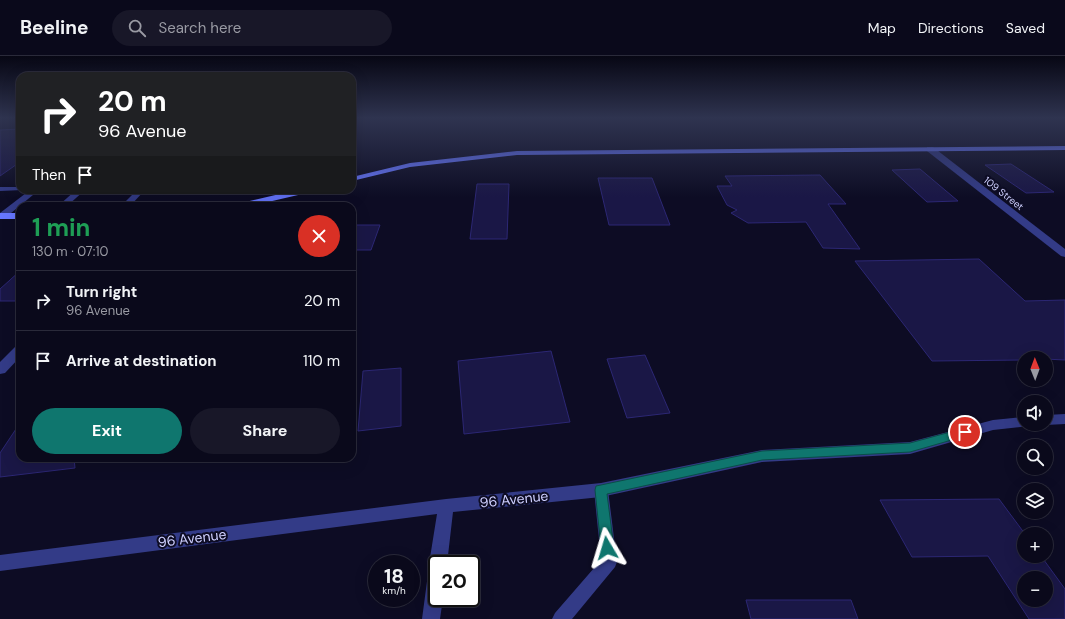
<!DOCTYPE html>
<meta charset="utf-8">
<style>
:root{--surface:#0a091b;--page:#181728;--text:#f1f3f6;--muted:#999aa3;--line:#2a2a3a;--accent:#0f766e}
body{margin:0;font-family:"DM Sans",sans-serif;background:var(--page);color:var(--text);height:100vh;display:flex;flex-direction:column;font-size:15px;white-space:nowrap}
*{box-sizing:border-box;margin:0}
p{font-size:13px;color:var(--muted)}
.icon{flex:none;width:22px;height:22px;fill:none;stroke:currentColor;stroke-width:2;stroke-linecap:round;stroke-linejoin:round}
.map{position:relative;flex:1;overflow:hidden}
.panel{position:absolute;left:16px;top:146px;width:340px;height:260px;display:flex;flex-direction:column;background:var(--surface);border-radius:12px;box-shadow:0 4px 16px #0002,0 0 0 1px var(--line)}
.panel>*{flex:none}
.guide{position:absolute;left:16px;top:16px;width:340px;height:122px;border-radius:12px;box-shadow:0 4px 16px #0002,0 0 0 1px var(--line);background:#202124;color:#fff;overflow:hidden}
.needle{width:26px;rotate:359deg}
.fabs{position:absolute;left:1017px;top:295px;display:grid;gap:8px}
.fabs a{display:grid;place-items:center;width:36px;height:36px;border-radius:50%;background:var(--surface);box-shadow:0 4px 16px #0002,0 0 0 1px var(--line);font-size:20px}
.speed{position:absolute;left:368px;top:499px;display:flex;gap:8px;font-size:20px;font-weight:700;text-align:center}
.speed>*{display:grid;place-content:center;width:52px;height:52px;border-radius:50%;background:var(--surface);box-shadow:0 4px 16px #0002,0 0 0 1px var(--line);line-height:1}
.speed small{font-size:10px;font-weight:400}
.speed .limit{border:2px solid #111;border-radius:6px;background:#fff;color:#111}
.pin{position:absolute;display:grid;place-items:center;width:34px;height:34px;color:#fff;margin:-17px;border:2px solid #fff;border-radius:50%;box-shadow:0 1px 4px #0007}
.me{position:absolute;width:44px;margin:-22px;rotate:353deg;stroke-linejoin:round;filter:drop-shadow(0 0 3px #0008)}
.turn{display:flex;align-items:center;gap:14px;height:84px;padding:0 16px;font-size:18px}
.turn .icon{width:52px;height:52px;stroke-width:2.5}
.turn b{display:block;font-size:28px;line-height:34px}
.then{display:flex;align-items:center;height:38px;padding:0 16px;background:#0003;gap:8px;font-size:15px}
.round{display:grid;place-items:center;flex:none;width:42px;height:42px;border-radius:21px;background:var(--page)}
.headline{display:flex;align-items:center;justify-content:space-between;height:68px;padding:0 16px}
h1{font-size:24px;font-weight:700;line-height:30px;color:#1e9e55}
.action{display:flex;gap:8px;margin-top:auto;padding:8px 16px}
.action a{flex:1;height:46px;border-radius:24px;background:var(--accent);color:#fff;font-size:16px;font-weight:700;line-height:46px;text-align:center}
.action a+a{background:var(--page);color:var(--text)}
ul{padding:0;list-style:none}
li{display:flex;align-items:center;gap:12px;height:60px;padding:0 16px;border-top:1px solid var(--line)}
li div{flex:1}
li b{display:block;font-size:15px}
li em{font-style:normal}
header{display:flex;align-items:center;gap:24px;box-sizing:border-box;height:56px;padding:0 20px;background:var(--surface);border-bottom:1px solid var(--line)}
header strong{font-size:19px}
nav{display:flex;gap:22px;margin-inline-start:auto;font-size:14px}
.search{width:280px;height:36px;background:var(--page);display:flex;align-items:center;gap:10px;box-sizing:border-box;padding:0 14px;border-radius:22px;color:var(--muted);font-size:15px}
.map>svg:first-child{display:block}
</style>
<header>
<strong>Beeline</strong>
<div class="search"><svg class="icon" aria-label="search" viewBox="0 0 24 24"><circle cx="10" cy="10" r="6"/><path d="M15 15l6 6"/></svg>Search here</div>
<nav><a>Map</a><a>Directions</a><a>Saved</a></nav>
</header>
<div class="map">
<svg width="1065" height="563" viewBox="0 0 1065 563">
<rect width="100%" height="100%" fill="#0d0c24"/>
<!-- building -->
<g fill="#1a1746" stroke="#2c2774" fill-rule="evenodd">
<polygon points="20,73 20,106 0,120 0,74"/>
<polygon points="1011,108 1054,136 1026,137 985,109"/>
<polygon points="920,113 958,145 927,146 892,114"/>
<polygon points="820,119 846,148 828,148 860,193 823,192 806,166 748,167 731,157 737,154 727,149 717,130 732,130 725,120"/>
<polygon points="598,122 652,122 670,169 609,169"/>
<polygon points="477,128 509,128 507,183 470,183"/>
<polygon points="352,169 380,169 371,194 352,194"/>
<polygon points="979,203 1025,245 1065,244 1065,304 1024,302 1024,304 932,305 855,205"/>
<polygon points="20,215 20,245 0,245 0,233"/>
<polygon points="551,295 570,366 464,378 458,305"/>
<polygon points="645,299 670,357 627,362 607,303"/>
<polygon points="401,312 401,370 358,375 363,315"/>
<polygon points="20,367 20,402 74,402 75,412 0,421 0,397"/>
<path d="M999 443 1025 478 1024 500H1041L1065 533V563H1029L988 500 912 501 880 444ZM1024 522H1046V544H1024Z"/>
<polygon points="746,544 851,544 858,563 751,563"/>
</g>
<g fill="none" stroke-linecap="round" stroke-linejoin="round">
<!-- lane -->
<g fill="#333b87" fill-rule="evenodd">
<polygon points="0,131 20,131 20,134 23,134 0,135"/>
<polygon points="30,134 39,134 5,162 0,162 0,157"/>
<polygon points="76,134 85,134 67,150 58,150"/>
<polygon points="137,134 145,134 130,150 121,150"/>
<polygon points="601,428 606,430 608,434 617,506 615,511 572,563 552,563 555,557 601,504 594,434 596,430"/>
</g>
<!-- street -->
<g fill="#333b87" fill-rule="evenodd">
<polygon points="927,91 933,91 1065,193 1065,201 1061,200 927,95"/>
<polygon points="20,289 20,301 5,317 0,318 0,306 16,290"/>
<polygon points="1065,358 1065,368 1046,369 1042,368 1046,368 1046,359"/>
<polygon points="1024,361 1024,368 1030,368 1029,370 993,374 910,398 762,406 601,441 453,456 447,508 437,508 437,542 443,542 440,563 422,563 428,518 431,512 429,508 437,458 0,515 0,499 446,443 601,427 762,394 910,386 993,364"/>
</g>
<!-- secondary -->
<g fill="#6676ff" fill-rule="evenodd">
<polygon points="1065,90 1065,94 517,99 410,111 352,125 352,121 410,107 517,95"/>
<polygon points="297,134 312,134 311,136 251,150 236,150 237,148"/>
<rect x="0" y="157" width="20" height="6"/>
</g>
</g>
<!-- sky -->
<linearGradient id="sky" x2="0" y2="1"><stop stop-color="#070714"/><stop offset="0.44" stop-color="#2f3450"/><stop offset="1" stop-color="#2f3450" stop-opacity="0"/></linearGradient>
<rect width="1065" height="141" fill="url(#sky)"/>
<!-- route -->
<polygon fill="#0f766e" stroke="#0a4d48" points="965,372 969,373 971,376 969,379 910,396 762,404 607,438 614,492 612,496 607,498 603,496 601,492 595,434 596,430 601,429 762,395 910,387"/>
<g text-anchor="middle" stroke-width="4" stroke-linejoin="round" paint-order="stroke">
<!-- far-street labels -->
<g font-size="10" fill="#cfd0ff" stroke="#0d0c24">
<text transform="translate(1004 137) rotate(38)" y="4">109 Street</text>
</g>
<!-- near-street labels -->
<g font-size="14" fill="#cfd0ff" stroke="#0d0c24">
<text transform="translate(514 443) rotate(-6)" y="5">96 Avenue</text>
<text transform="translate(192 482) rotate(-7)" y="5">96 Avenue</text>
</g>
</g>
</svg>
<div class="fabs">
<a><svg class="needle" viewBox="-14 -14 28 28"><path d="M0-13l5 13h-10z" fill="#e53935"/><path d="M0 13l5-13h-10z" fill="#999aa3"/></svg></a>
<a><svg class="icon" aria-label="sound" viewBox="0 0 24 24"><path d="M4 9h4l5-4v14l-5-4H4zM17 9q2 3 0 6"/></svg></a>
<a><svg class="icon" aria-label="search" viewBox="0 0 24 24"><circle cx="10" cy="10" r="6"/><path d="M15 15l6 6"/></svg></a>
<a><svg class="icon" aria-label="layers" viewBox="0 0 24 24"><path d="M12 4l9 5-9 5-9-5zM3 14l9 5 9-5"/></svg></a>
<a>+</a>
<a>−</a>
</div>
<div class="speed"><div>18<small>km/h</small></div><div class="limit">20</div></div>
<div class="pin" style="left:965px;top:376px;background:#d93025"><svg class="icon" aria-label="arrive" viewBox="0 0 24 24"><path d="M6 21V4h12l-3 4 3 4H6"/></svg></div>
<svg class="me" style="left:607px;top:492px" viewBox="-20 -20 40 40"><path d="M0-17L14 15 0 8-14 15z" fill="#0f766e" stroke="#fff" stroke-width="4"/></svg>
<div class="guide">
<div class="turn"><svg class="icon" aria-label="right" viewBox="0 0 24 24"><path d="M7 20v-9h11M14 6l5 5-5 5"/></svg><div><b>20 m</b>96 Avenue</div></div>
<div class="then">Then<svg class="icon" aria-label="arrive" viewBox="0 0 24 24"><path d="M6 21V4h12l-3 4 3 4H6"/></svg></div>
</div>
<section class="panel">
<div class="headline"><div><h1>1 min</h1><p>130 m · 07:10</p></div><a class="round" style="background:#d93025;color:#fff"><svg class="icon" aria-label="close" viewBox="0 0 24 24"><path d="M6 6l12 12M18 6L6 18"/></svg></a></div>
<ul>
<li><svg class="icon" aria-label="right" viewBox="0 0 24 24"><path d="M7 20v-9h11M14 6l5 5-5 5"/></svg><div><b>Turn right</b><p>96 Avenue</p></div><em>20 m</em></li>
<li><svg class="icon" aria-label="arrive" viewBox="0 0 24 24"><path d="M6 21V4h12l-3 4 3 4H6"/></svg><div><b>Arrive at destination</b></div><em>110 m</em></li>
</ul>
<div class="action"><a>Exit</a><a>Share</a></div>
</section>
</div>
